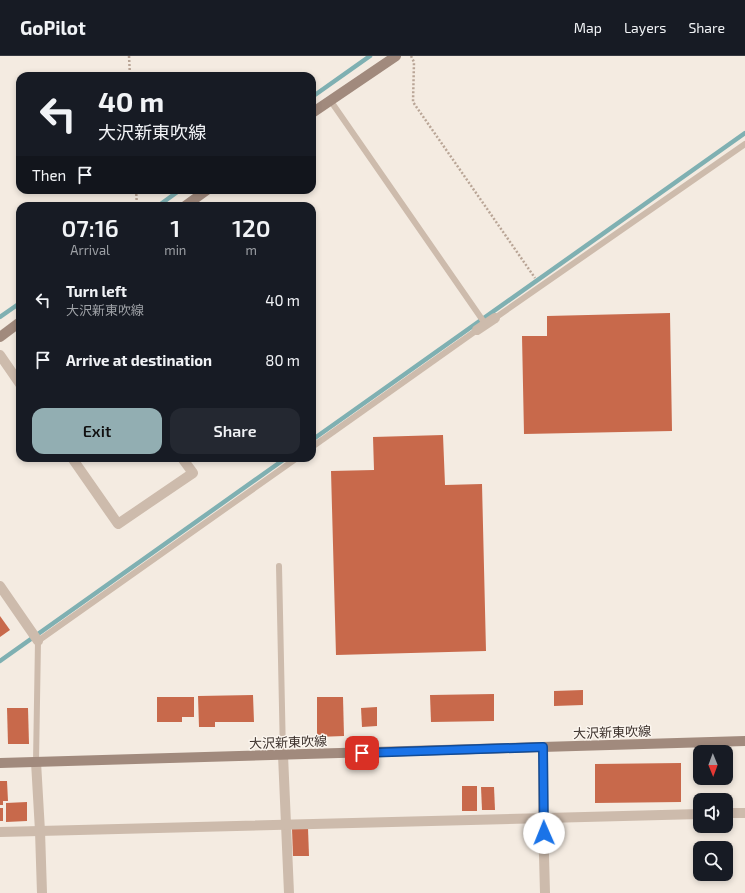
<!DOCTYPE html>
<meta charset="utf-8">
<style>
:root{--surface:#171b24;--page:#242831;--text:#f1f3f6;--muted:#9ea1a6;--line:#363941;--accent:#92aeb2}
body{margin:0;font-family:"Exo 2","Noto Sans JP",sans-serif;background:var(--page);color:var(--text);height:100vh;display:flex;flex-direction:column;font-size:15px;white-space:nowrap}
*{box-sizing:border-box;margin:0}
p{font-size:13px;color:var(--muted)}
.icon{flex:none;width:22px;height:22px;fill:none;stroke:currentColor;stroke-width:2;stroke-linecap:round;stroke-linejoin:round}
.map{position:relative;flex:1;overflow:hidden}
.side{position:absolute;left:16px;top:146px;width:300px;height:260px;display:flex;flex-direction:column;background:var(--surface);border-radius:12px;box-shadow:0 2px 6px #0003}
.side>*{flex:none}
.top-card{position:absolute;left:16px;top:16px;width:300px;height:122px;border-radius:12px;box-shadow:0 2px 6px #0003;background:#171b24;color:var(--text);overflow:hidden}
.needle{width:26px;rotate:179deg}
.fabs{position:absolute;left:693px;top:689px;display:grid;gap:8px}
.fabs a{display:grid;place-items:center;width:40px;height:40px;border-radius:8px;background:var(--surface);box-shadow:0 2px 6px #0003;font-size:20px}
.pin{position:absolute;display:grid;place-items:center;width:34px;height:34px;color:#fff;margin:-17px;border-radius:8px;box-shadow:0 2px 6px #0006}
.me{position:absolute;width:44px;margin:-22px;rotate:359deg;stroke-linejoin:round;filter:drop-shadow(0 0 3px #0008)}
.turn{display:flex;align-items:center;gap:14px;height:84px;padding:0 16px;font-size:18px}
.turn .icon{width:52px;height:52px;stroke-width:2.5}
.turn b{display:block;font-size:28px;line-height:34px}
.then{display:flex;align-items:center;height:38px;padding:0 16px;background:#0003;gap:8px;font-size:15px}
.eta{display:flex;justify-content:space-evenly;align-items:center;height:68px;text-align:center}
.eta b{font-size:24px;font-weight:600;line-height:28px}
.primary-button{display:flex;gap:8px;margin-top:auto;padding:8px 16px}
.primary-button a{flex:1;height:46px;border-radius:12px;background:var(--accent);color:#111;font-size:16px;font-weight:600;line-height:46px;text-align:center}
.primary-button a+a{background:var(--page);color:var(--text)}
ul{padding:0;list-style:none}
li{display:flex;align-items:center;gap:12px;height:60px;padding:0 16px}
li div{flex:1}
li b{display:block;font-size:15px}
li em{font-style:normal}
header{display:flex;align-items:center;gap:24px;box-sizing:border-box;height:56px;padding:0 20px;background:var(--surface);border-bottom:1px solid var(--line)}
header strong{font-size:19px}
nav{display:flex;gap:22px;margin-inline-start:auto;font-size:14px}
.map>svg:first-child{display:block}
</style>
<header>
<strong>GoPilot</strong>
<nav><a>Map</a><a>Layers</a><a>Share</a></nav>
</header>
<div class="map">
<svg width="745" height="837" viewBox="0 0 745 837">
<rect width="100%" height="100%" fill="#f4ebe1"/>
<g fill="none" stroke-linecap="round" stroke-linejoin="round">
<!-- stream -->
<g stroke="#7fb0b2" stroke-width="4.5">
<polyline points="312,41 370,0"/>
<polyline points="158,150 180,134"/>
<polyline points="0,261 20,247"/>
<polyline points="312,384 745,77"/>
<polyline points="0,605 286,402"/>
</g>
</g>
<!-- building -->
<g fill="#c8694b">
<polygon points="670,257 672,375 524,378 522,280 547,280 547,260"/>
<polygon points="443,379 445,429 482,428 486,595 336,599 331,415 374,414 373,381"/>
<polygon points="0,560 10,574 0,581"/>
<polygon points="583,634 583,649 554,650 554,635"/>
<polygon points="494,638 494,665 431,666 430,639"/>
<polygon points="253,639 254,666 215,666 215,671 199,671 198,640"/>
<polygon points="157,641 194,641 194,661 182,661 182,666 157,666"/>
<polygon points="317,641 343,641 344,680 317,681"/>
<polygon points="377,651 377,670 362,671 361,652"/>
<polygon points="7,652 28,652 29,688 8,688"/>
<polygon points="681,707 681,746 595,747 595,708"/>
<polygon points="0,725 7,725 8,745 3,745 3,749 0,749"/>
<rect x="462" y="730" width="15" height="25"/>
<polygon points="481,731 494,731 495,754 482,754"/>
<polygon points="27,746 27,765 6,766 6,747"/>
<rect x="0" y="752" width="3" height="13"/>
<polygon points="308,772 309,800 293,800 292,773"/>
</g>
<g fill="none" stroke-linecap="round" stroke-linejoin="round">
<!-- path -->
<g stroke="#b9a596" stroke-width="2.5" stroke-dasharray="2 2" stroke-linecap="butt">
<polyline points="129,0 130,20"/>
<polyline points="411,0 414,6 413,46 535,222"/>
<polyline points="136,134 137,150"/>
</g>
<!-- service -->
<g stroke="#cdbbac" stroke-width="6">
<polyline points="330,44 486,269"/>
<polyline points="495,262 745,88"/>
<polyline points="312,391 477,274"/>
<polyline points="279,510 283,699"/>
<polyline points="36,706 38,585 297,402"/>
</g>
<!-- minor -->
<g stroke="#cdbbac" stroke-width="10">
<polyline points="477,274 495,262"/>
<polyline points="0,299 20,328"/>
<polyline points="72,402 118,468 193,417 182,402"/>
<polyline points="0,530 38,585"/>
<polyline points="543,691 543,762 545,837"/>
<polyline points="283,699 289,837"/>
<polyline points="36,706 40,775 42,837"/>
<polyline points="726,757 745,757"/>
<polyline points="0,776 700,758"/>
</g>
<!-- secondary -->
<g stroke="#a18a7d" stroke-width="10">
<polyline points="312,57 396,0"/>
<polyline points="185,150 207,134"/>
<polyline points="0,281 20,266"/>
<polyline points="0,707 745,685"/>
</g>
</g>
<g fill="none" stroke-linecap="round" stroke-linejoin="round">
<defs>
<polyline id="route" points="362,697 543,691 544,777"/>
</defs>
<!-- route casing -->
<use href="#route" stroke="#114b97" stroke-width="10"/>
<!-- route -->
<use href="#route" stroke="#1a73e8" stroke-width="7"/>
</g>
<g text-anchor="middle" stroke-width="3" stroke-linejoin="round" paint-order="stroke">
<!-- street labels -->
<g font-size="13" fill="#3b302b" stroke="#fbf5ee">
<text transform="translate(612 676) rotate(-2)" y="5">大沢新東吹線</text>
<text transform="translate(288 686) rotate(-2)" y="5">大沢新東吹線</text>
</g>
</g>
</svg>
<div class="fabs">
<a><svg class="needle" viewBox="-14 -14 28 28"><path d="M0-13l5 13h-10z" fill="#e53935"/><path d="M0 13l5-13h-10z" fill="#9ea1a6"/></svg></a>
<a><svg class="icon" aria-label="sound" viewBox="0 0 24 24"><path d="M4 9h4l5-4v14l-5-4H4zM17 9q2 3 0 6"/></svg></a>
<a><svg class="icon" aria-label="search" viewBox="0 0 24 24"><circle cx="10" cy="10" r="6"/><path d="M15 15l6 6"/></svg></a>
</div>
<div class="pin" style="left:362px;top:697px;background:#d93025"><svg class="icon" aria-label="arrive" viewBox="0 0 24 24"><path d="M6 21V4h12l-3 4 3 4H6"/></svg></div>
<svg class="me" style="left:544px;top:777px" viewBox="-20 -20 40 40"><circle r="19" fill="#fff"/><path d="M0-13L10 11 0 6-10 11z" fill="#1a73e8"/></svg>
<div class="top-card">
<div class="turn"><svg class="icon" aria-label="left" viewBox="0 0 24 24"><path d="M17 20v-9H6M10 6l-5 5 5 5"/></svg><div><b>40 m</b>大沢新東吹線</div></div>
<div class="then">Then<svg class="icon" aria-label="arrive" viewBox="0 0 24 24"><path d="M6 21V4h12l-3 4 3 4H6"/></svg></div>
</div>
<section class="side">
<div class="eta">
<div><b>07:16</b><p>Arrival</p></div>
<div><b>1</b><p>min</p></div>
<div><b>120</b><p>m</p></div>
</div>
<ul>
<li><svg class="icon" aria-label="left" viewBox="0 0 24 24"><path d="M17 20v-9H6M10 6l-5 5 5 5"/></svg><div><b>Turn left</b><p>大沢新東吹線</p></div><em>40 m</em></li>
<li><svg class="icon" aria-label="arrive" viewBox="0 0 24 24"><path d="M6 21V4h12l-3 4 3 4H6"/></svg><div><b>Arrive at destination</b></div><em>80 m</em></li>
</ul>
<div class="primary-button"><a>Exit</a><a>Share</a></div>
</section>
</div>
